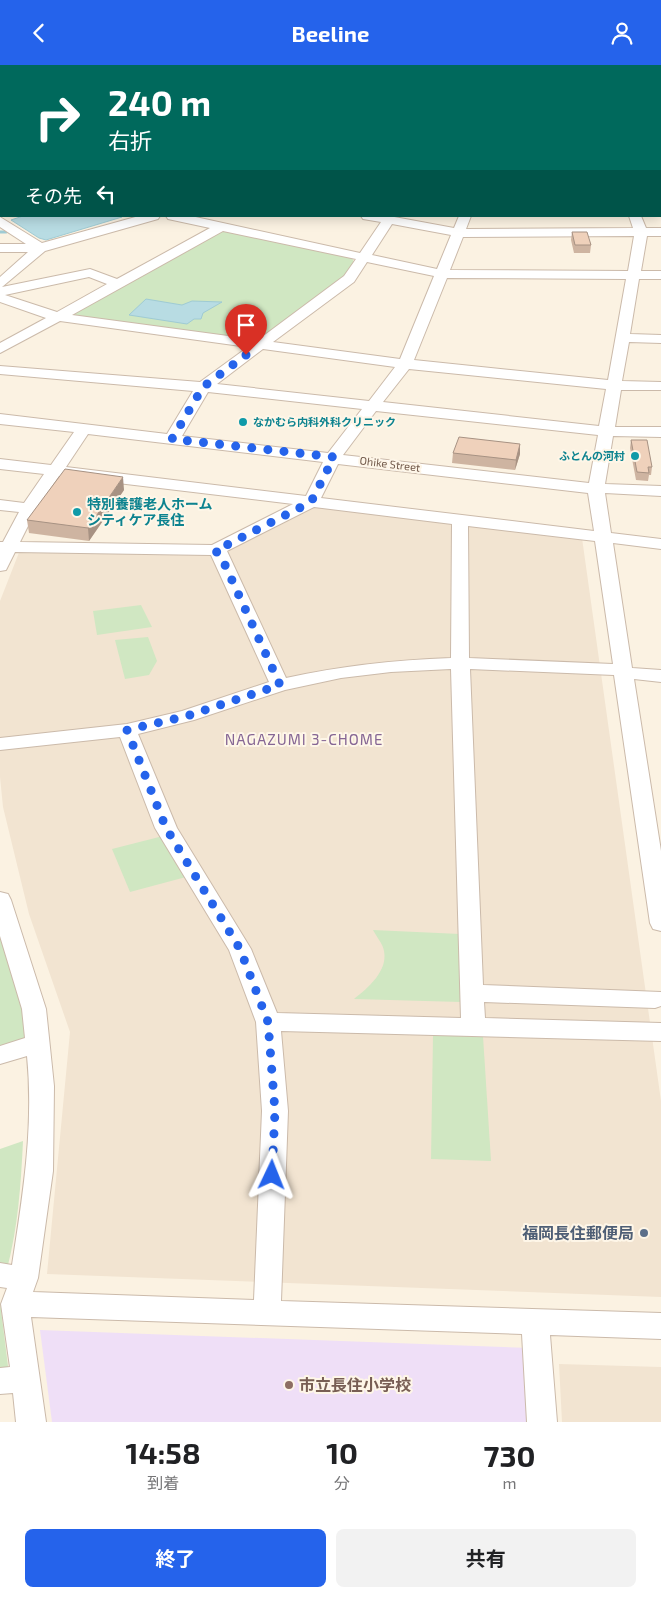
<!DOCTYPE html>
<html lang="ja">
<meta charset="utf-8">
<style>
:root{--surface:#fff;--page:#f2f2f2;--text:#202124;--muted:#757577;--accent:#2563eb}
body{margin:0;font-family:"Exo 2","Noto Sans JP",sans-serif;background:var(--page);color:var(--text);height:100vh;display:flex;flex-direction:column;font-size:19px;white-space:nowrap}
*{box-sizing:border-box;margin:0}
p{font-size:16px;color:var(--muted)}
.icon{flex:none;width:28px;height:28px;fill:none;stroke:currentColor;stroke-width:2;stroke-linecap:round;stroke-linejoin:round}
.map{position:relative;height:1357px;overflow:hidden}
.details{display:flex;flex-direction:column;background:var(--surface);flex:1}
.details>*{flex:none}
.guide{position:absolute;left:0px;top:0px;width:661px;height:152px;box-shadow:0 2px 12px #0003;background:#00695c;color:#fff;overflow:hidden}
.pin{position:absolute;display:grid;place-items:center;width:42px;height:42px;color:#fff;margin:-51px -21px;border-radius:50% 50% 50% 0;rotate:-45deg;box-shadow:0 0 5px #0007}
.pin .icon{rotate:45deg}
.me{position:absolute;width:55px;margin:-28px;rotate:2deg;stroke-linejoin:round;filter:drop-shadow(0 0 4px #0008)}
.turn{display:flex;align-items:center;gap:18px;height:105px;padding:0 25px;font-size:22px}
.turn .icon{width:65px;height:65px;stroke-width:2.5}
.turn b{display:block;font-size:35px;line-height:42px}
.then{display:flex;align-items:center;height:48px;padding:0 25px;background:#0003;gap:10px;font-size:19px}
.eta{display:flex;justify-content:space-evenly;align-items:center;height:85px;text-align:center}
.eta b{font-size:30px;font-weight:700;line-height:35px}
.primary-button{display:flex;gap:10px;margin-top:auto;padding:10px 25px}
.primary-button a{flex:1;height:58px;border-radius:8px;background:var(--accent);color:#fff;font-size:20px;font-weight:700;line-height:58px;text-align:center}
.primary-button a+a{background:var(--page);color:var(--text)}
header{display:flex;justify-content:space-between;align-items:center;height:65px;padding:0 25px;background:var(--accent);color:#fff;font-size:22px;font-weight:700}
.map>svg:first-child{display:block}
</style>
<header><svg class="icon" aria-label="back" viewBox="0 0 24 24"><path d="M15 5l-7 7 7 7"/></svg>Beeline<svg class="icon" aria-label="person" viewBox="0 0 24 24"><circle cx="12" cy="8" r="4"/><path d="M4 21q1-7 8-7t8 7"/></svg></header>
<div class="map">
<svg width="661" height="1357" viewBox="0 0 661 1357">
<rect width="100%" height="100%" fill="#fbf2e2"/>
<!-- residential -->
<g fill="#f2e4d1">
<polygon points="318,440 582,473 661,1036 661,1232 47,1209 70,967 29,849 3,742 0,712 0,536 20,485 212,489"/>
<polygon points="559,1299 661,1302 661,1357 562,1357"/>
</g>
<!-- education -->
<polygon fill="#efdff7" points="40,1265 530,1283 533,1357 52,1357"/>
<!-- green -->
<g fill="#d0e7c2">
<polygon points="0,0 414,0 416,1 1,1 0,24"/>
<polygon points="223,166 352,193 354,197 345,209 347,212 259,278 69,250"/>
<polygon points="141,540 152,562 97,570 93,546"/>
<polygon points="148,572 157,596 149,610 125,614 115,575"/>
<polygon points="163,771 186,812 130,827 112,784"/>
<polygon points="0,835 37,978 0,990"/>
<path d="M373 865 460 869 461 937 354 934C368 923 388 906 384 886 383 879 376 871 373 865Z"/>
<polygon points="433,971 483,971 491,1096 431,1094"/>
<path d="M23 1076C21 1119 18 1162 7 1204H0V1084Z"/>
<polygon points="0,1237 9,1309 0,1310"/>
</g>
<!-- water -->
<g fill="#b8dce3" stroke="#9fcbd4">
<polygon points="23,151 120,151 122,152 46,175 39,173 11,155"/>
<polygon points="146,234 182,240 192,236 222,237 203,248 201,254 194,254 187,259 129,250"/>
</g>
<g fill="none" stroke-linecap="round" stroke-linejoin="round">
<!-- stream -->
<polyline stroke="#9fcbd4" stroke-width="3" points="0,167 6,167"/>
<defs>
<g id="minor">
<rect x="425" y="0" width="10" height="1"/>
<rect x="0" y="22" width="1" height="6"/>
<rect x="660" y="22" width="1" height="6"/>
<rect x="660" y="53" width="1" height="6"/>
<rect x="0" y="55" width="1" height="6"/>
<polygon points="0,92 1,93 1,100 0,100"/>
<polygon points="1,109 1,117 0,118 0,110"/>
<rect x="660" y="126" width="1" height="8"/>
<path d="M139 151H160L158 154 45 186 2 222 90 204 117 214 210 163 168 154 166 151H191L360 188 381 157 363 154 361 151H389L454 163 459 151H471L466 164 633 163 629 151H641L646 163H661V171H647L641 206H661V214H639L630 269 661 270V278L629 277 622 316 661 317V325H621L615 362H661V372L613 371 605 419 661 421V431L605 428 611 468 661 474V484L613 478 632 603 661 605V617L634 614 661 786V866L653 864 650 858 614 610 470 604 483 920 661 927V941L655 943 484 937 485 953 661 958V976L281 966 288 1046 281 1236 661 1248V1274L550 1270 557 1357H527L522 1269 31 1252 46 1357H16L13 1328 0 1329V1303L10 1302 1 1239 7 1223 0 1222V1198L12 1200C23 1129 34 1062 27 991L0 999V981L25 973 22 944 0 871V827L8 829 11 835 46 944 54 1021 53 1106 38 1213 33 1227 254 1235 262 1046 256 957 229 885 155 763 120 672 0 685V673L127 659 182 646 269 617 211 490 15 487 6 505 0 506V477H3L19 447 0 445V435L24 438 44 409 0 404V394L51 400 74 367 0 359V349L167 369 193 326 0 309V301L200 317 248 282 60 256 0 288V278L46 253 0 237V212L28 187H0V179H26L0 162V152L42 178ZM392 159 451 170 437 204 372 190ZM223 166 356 194 344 211 258 275 72 250ZM634 171 628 206 450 205 463 172ZM367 197 434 211 400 294 273 277 354 217ZM89 212 107 219 57 247 5 230ZM447 213 626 214 608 315 414 295ZM263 284 395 302 369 336 217 319ZM409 304 606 324 599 361 383 337ZM208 327 362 344 328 388 182 371ZM376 346 598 370 589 418 343 390ZM88 369 323 397 306 431 66 402ZM338 399 588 428 594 466 321 433ZM59 411 293 439 212 480 20 477 37 443ZM314 442 452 459 451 593C394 595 341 601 286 613L227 486ZM468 461 595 476 613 599 469 593ZM451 604 461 953 277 948 251 884 177 763 138 669 194 655 285 625 341 613 391 607Z"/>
</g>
</defs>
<!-- minor casing -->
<use href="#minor" stroke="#cbbaaa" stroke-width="2"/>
<!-- minor -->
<use href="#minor" fill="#fff" fill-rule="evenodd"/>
</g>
<!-- wall -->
<g fill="#ceb4a1">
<polygon points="572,167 591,180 590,188 574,188 571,175"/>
<polygon points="631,375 652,402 651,410 649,410 648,416 636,415 630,383"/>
<polygon points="520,379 520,389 515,405 452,398 453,388"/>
<polygon points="124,425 89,476 29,468 27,455"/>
</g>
<!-- shaded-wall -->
<g fill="#a79283">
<polygon points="520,379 520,389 515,405 516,395"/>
<polygon points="123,412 124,425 89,476 88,463"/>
</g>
<!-- building -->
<g fill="#efd1bb" stroke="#a79283">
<polygon points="572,167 587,167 591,180 575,180"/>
<polygon points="459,372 520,379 516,395 453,388"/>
<polygon points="631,375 647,375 652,402 648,402 649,408 637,407"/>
<polygon points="65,404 123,412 88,463 27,455"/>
</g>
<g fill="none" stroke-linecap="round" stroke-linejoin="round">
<!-- route -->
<polyline stroke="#2563eb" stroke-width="9" stroke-dasharray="0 16.2" points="246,290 203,322 172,374 334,392 311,437 215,486 220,489 280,620 187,651 127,665 166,763 240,884 268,957 275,1046 272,1110"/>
</g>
<!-- markers -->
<g fill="#0f9aa8" stroke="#fef6e8" stroke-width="2">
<circle cx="243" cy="357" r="5"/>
<circle cx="635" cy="391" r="5"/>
<circle cx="77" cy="447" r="5"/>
</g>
<circle fill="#5c6f8a" stroke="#fef6e8" stroke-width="2" cx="644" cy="1168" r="5"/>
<circle fill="#8d6e63" stroke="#fef6e8" stroke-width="2" cx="289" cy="1320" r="5"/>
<g text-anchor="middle" stroke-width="4" stroke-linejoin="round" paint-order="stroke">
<!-- far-culture labels -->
<g font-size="11" font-weight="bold" fill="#0d838f" stroke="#fef6e8" text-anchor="start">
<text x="253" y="361">なかむら内科外科クリニック</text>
<text x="625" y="395" text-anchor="end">ふとんの河村</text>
</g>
<!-- far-street labels -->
<g font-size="11" fill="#71594a" stroke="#fef6e8">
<text transform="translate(390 399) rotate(7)" y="4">Ohike Street</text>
</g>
<!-- culture labels -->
<g font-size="14" font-weight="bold" fill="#0d838f" stroke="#fef6e8" text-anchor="start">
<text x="87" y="444">特別養護老人ホーム<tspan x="87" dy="16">シティケア長住</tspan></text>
</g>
<!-- neighbourhood labels -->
<g font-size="15" letter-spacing="1" fill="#866694" stroke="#fef6e8">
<text x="304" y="680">NAGAZUMI 3-CHOME</text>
</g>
<!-- near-service labels -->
<g font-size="16" font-weight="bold" fill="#4e5e75" stroke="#fef6e8" text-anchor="end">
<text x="634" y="1174">福岡長住郵便局</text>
</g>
<!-- near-education labels -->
<g font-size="16" font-weight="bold" fill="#785e54" stroke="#fef6e8" text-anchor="start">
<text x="299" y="1326">市立長住小学校</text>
</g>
</g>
</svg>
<div class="pin" style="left:246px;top:290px;background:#d93025"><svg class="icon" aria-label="arrive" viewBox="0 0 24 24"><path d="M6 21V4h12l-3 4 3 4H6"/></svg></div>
<svg class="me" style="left:272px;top:1110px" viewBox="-20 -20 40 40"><path d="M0-17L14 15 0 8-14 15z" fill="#2563eb" stroke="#fff" stroke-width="4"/></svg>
<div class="guide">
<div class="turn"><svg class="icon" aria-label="right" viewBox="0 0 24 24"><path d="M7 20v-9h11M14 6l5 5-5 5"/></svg><div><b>240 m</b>右折</div></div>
<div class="then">その先<svg class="icon" aria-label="left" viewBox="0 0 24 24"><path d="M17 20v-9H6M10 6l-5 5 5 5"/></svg></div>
</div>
</div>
<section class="details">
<div class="eta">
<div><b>14:58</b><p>到着</p></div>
<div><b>10</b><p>分</p></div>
<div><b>730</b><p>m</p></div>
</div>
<div class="primary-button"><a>終了</a><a>共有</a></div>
</section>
